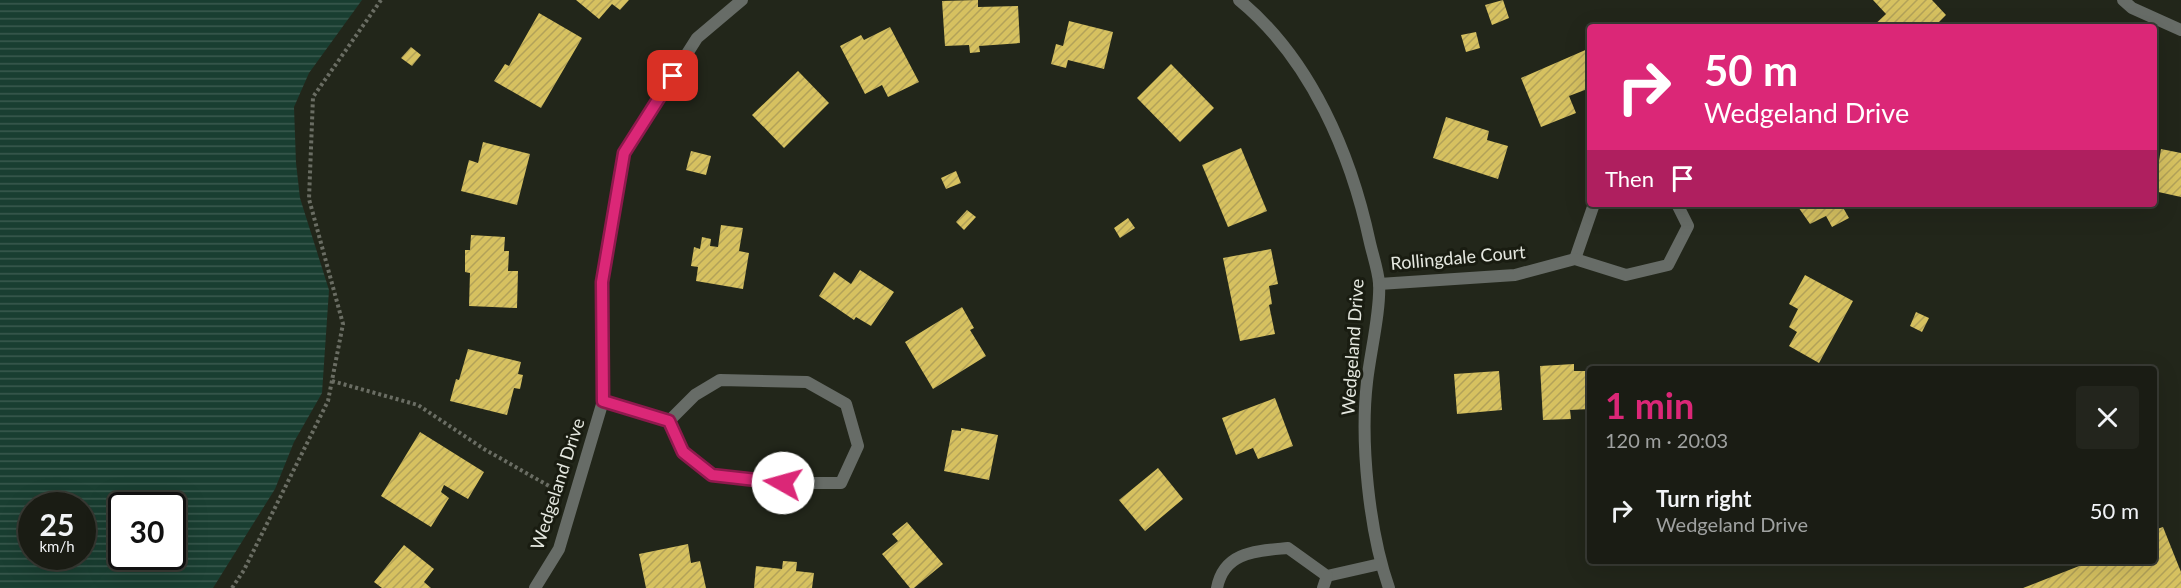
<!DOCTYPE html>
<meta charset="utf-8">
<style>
:root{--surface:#1a1c14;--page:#23251d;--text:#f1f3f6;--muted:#9fa1a0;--line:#383a34;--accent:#db2777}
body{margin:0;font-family:Lato,sans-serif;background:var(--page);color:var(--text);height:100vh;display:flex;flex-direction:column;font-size:22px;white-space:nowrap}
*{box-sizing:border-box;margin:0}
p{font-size:20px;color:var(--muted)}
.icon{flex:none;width:33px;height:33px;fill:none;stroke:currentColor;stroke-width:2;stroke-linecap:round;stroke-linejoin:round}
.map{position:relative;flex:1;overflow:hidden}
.panel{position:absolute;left:1587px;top:366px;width:570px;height:198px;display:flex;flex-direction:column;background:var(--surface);border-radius:6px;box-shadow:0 6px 24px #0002,0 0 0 2px var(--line)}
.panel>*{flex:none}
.guide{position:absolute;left:1587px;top:24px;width:570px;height:183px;border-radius:6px;box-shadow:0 6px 24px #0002,0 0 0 2px var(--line);background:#db2777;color:#fff;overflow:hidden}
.speed{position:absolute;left:18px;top:492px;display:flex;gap:12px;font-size:30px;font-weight:700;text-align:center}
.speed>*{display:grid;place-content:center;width:78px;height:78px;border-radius:50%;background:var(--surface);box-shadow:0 6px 24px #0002,0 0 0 2px var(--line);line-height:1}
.speed small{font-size:15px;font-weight:400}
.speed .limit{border:3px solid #111;border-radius:9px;background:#fff;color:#111}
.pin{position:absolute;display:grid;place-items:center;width:51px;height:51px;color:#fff;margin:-26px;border-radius:12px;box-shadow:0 3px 9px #0006}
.me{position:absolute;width:66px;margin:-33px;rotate:277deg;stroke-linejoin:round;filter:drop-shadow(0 0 4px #0008)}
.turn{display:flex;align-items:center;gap:21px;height:126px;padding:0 18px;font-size:27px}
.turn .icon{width:78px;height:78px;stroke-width:2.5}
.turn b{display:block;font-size:42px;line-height:51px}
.then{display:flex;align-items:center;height:57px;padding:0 18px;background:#0003;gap:12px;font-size:22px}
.round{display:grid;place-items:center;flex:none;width:63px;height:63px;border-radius:6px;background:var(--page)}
.head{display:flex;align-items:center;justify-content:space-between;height:102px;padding:0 18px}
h1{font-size:36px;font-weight:700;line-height:45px;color:var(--accent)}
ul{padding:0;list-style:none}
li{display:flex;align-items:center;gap:18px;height:84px;padding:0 18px}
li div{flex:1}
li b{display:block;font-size:22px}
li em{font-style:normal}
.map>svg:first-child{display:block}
</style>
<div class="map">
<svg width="2181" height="588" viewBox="0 0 2181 588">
<defs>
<pattern id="water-rules" width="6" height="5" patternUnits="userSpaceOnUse" patternTransform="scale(1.5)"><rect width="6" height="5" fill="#193e31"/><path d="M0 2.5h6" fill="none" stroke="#3a5a4f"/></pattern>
<pattern id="building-hatch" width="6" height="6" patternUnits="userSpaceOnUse" patternTransform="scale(1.5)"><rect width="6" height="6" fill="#d6c160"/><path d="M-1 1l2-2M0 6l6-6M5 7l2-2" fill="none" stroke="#b2a259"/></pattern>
</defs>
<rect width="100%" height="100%" fill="#22261a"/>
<!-- water -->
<path fill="url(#water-rules)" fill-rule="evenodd" d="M0 0H362L309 73 294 107 296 163 300 198 329 290 322 393 294 442 275 489 213 588H0ZM32 506H82V556H32ZM122 506H172V556H122Z"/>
<!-- building -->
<g fill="url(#building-hatch)">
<polygon points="576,0 629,0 620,10 612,4 599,19"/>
<polygon points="978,0 978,7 1018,6 1020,43 979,46 980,52 970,53 969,45 945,46 942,1"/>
<polygon points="1503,0 1509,18 1492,25 1485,5"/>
<polygon points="1873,0 1932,0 1946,15 1934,27 1872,27 1886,14"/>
<polygon points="539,13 582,38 541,108 494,81 505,64 509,66"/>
<polygon points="1069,21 1113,32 1104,69 1068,60 1066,68 1051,64 1056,44 1063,46"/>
<polygon points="890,27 919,82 888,97 882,85 865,94 840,46 861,35 864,40"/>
<polygon points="1476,32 1480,48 1466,52 1461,35"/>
<polygon points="411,47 421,55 412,66 401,58"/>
<polygon points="1590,48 1590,88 1569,96 1576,113 1541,127 1521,78"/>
<polygon points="1171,64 1214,108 1180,142 1137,98"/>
<polygon points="798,71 829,103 784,148 752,115"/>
<polygon points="1446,117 1489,131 1487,140 1508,146 1498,179 1433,158"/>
<polygon points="483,142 530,154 517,205 461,191 469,160 478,163"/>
<polygon points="1241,148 1267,211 1228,227 1202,165"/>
<polygon points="2161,149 2181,153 2181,197 2154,191"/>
<polygon points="691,151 711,156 706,175 686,170"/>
<polygon points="956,171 961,183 946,189 941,178"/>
<polygon points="1796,204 1841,204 1849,218 1832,227 1826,216 1810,224"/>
<polygon points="967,210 976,217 964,230 956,222"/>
<polygon points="1128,218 1135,228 1120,238 1114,228"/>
<polygon points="721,225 743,228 739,251 749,253 743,289 696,281 698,267 691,266 694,247 700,249 702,237 711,239 710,246 718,247"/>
<polygon points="471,235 505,237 504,251 509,251 508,271 518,271 517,308 469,306 470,273 465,272 465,250 470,250"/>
<polygon points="1271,249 1278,284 1269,286 1272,304 1269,305 1275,334 1240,341 1223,258"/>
<polygon points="860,270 894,292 871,326 856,317 854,320 819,296 834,272 851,284"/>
<polygon points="1805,275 1853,301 1819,363 1789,346 1797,332 1789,327 1798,309 1789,304"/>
<polygon points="962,307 974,328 970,330 986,356 933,389 905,342"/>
<polygon points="1916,312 1929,318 1922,332 1910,326"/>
<polygon points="468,349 521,362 518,374 523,375 520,389 514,388 507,415 450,401 456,379 459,380"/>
<polygon points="1574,364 1574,371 1590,371 1590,409 1570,410 1571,419 1543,420 1540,366"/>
<polygon points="1499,371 1502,410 1457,414 1454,374"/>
<polygon points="1275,398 1293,446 1258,459 1253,448 1236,455 1222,418"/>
<polygon points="961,428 998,435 989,480 944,471 952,430 961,431"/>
<polygon points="420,432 484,472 468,499 444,485 441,492 449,498 431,527 381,496"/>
<polygon points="1158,468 1183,499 1145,531 1119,500"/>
<polygon points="907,522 943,564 914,588 910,588 882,554 898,541 892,534"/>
<polygon points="2163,527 2181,572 2181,588 2023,588 2092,561 2154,561 2154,530"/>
<polygon points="688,544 691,563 700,561 706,588 646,588 639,554"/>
<polygon points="404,545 434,569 424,582 431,588 382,588 374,582"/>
<polygon points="783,561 797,562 796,571 814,573 812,588 754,588 756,566 782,569"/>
</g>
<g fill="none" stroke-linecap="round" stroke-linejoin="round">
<!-- path -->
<g stroke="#6a6d63" stroke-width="4" stroke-dasharray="3 3" stroke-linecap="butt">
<polyline points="332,381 418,405 484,449 549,486"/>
<polyline points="232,588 244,570 328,401 343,324 309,199 313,97 381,0"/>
</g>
<!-- minor -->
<g stroke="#676c67" stroke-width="12">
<path d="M1239 0C1311 59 1351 154 1370 243 1373 256 1378 270 1379 283 1381 309 1370 354 1367 382 1360 442 1369 531 1389 588"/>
<polyline points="2123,0 2132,8 2181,30"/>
<polyline points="1575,259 1594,204"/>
<polyline points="1379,284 1515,275 1575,259 1626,275 1668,265 1688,226 1677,204"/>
<polyline points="603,401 669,421 683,452 712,475 783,483 841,483 858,446 846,404 807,382 720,380 695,395 669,421"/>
<polyline points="535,588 559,549 603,401 602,282 624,153 697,38 742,0"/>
<path d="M1217 588C1224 551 1257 551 1288 548L1327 576 1380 564"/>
<polyline points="1323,588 1327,576"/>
</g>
</g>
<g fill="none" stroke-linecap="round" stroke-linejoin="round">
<defs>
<polyline id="route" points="673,76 624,153 602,282 603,401 669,421 683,452 712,475 783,483"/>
</defs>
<!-- route casing -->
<use href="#route" stroke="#8e194d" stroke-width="15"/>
<!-- route -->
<use href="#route" stroke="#db2777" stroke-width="10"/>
</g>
<g text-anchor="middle" stroke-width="6" stroke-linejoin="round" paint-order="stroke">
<!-- street labels -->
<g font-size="18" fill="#e5e8e0" stroke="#191c11">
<text transform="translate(1458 258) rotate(-5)" y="6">Rollingdale Court</text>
<text transform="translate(1353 347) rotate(-86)" y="6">Wedgeland Drive</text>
<text transform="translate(558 484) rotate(-72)" y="6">Wedgeland Drive</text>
</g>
</g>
</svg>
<div class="speed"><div>25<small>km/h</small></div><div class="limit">30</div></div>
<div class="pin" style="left:673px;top:76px;background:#d93025"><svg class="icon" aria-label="arrive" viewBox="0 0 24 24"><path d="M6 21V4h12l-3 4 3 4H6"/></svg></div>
<svg class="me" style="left:783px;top:483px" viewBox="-20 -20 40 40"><circle r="19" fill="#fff"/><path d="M0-13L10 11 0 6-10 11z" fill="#db2777"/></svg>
<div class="guide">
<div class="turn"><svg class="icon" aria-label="right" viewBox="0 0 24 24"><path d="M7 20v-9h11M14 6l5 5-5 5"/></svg><div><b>50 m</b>Wedgeland Drive</div></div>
<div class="then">Then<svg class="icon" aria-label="arrive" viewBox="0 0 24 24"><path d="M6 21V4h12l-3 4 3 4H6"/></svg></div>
</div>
<section class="panel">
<div class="head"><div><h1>1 min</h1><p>120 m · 20:03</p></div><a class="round"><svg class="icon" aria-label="close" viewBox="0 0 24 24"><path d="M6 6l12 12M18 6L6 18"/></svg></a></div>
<ul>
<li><svg class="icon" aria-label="right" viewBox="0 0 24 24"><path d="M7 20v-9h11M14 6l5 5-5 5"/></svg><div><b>Turn right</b><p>Wedgeland Drive</p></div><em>50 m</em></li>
</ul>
</section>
</div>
